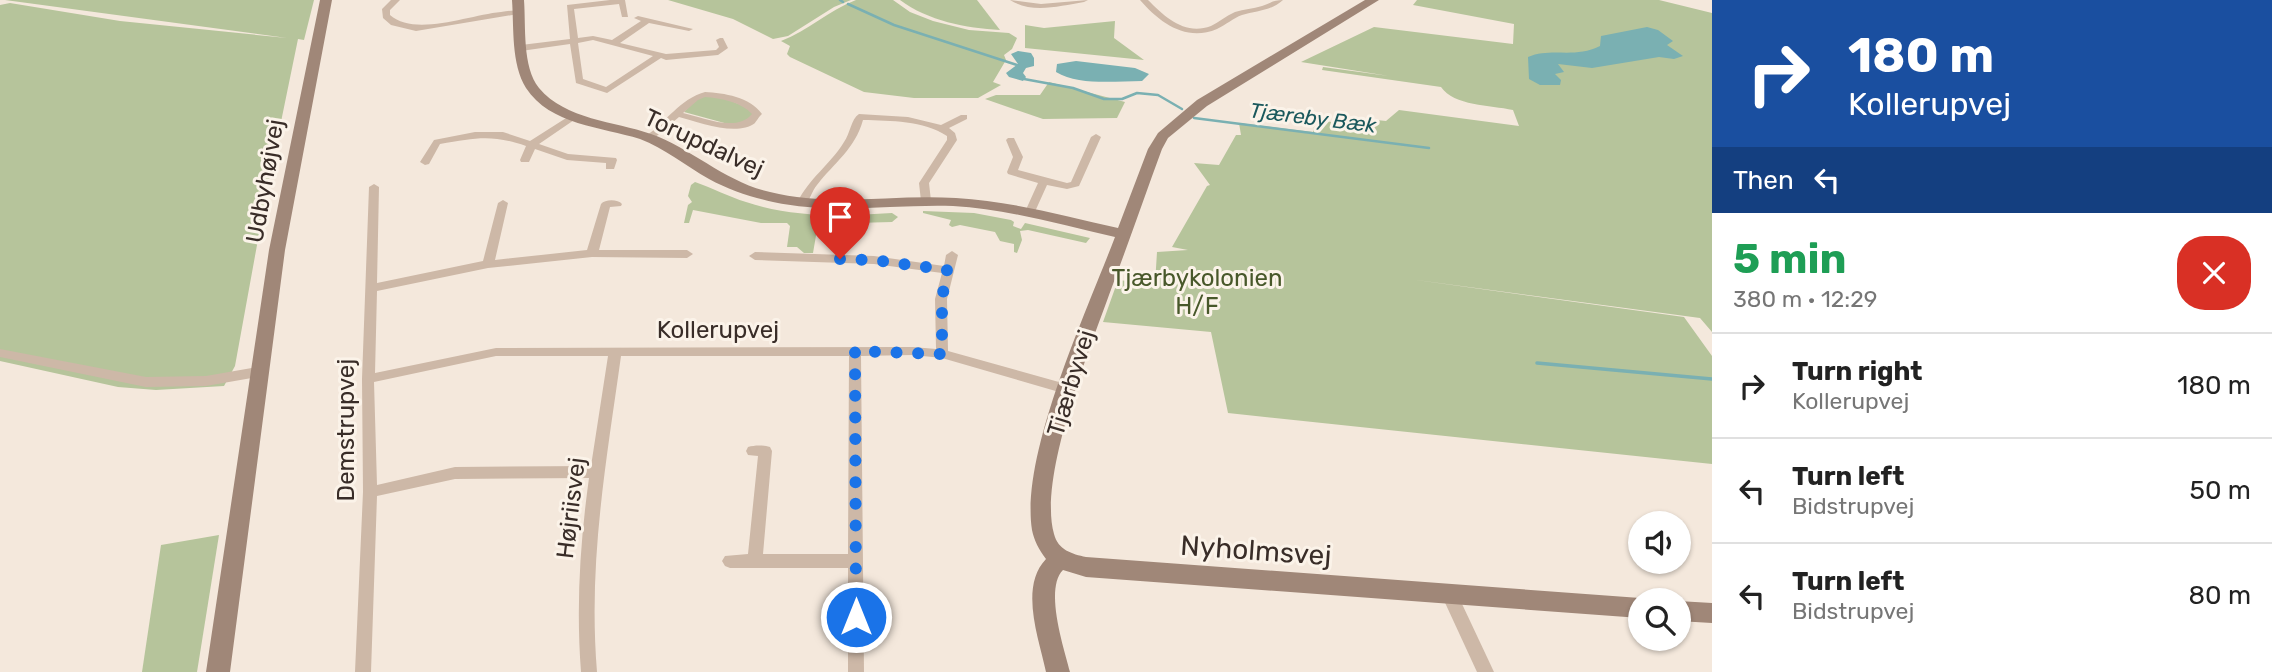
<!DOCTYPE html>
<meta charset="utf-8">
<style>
:root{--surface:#fff;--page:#f6f6f6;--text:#222;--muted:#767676;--line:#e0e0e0}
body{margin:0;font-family:Rubik,sans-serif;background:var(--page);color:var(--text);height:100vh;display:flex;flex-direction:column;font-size:26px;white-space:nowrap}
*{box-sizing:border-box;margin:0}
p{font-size:23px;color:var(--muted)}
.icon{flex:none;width:38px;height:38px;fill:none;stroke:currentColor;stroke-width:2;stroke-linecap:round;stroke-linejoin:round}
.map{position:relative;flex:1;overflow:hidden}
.details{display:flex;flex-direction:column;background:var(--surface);width:560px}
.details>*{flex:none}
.guide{background:#1a4fa0;color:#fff;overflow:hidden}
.fabs{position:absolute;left:1628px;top:511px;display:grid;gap:14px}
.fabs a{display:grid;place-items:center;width:63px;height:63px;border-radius:50%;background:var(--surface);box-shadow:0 2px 5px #0004;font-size:35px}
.pin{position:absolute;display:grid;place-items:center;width:60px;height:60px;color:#fff;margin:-72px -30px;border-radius:50% 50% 50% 0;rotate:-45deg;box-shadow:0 0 7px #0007}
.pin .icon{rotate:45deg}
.me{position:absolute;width:77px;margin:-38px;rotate:0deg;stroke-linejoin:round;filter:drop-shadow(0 0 5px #0008)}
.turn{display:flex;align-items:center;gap:24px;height:147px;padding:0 21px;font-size:32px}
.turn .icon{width:91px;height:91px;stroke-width:2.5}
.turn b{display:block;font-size:49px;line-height:60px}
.then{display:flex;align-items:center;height:66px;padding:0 21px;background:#0003;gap:14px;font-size:26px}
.round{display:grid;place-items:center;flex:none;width:74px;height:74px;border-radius:28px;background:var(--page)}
.overview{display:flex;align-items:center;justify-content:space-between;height:119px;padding:0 21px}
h1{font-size:42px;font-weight:700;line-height:52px;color:#1e9e55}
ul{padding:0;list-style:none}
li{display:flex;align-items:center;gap:21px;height:105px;padding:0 21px;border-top:2px solid var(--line)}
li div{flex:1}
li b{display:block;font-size:26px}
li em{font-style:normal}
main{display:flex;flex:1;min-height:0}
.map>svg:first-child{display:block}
</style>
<main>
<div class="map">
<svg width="1712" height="672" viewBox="0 0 1712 672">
<rect width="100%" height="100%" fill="#f4e8dc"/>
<!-- green -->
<g fill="#b6c49b">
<polygon points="5,0 314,0 304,40 298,39 267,190 235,366 224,386 156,390 118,387 0,361 0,5 10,3 120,21 287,38"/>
<polygon points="668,0 851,0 834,7 788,36 773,39 733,19"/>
<path d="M856 0H893L910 12 933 21 969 30 1009 33 1017 38 1012 49 1004 55 1006 60 993 82 1001 85 978 98H914L864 92 790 57 787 54 790 46 781 41C808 31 829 10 856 0Z"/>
<path d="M900 0H977L1000 30C966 28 928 21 900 0Z"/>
<path d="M1417 0H1659L1712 13V332L1700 318 1409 279 1684 317 1712 356V464L1228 413 1211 332 1103 322 1118 280 1155 284 1157 252 1188 250 1172 247 1207 186 1210 185 1194 163 1219 165 1236 135H1241L1239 123 1313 132 1315 120 1349 124 1348 117 1386 121 1399 110 1519 126 1513 110C1490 105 1454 106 1441 87L1322 70 1323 67 1389 76 1301 62 1374 27 1513 44 1514 24 1413 5Z"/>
<polygon points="1115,21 1114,38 1144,60 1025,48 1025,25 1044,28"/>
<polygon points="1049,82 1125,102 1117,118 1043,119 985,99 996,95 1040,95"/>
<polygon points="719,96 746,107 753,114 747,122 728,124 684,112 698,97"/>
<path d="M695 182C713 188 729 197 746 202 794 218 843 216 892 213L898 217 892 222 818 224 813 253H804L797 247H787L790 226 787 223H761L693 210 689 223H684L688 205 692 202 688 196 691 185Z"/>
<polygon points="923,211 974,213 1011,220 1014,222 1013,226 1021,229 1025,223 1090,238 1086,243 1028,230 1020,231 1022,240 1017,253 1014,252 1014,244 1000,241 995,232 960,225 952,227 949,225 951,220 923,213"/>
<polygon points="219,535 197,672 142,672 161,545"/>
</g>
<!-- water -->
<g fill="#7ab0b2">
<path d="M1647 27 1658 30 1673 41 1667 45 1683 56 1674 59 1659 57 1592 68 1558 64 1564 72 1555 74 1561 80 1560 85H1540L1529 79 1528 57C1552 47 1574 59 1600 46L1601 36Z"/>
<polygon points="1018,51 1031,53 1034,58 1034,66 1026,68 1023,73 1026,77 1023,81 1009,77 1006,73 1018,64 1011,54"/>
<path d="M1076 61 1135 68 1149 74 1142 81C1116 81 1079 86 1056 72L1057 64Z"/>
</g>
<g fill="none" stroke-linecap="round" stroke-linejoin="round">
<!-- stream-far1 -->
<g stroke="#7ab0b2" stroke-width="2.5">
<polyline points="840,0 843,2"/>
<polyline points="848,4 894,25 1017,65"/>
<polyline points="1024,79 1073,88 1104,99 1122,99 1137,93 1158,95 1182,109"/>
<polyline points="1194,118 1429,148"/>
</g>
<!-- stream -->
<polyline stroke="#7ab0b2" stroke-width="3.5" points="1537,363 1712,379"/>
<!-- street -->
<g fill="#cdb8a7" fill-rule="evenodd">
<path d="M391 0H400L390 10V15C415 37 469 15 501 12 509 11 516 9 522 12L518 14 416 31 391 25 383 18 382 9Z"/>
<path d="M610 0H625L628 17H622L619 4 574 9 578 38 593 36 612 40 641 21 634 18 638 16 693 29 689 31 649 23 620 43 666 54 716 50 719 47 716 40 720 38H723L728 48 718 55 666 60 661 58 607 93 576 83 570 44 521 51 517 48 521 45 570 39 567 5ZM593 40 653 56 606 87 583 79 578 43Z"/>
<path d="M1010 0 1041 4 1088 0 1084 2C1059 6 1032 14 1010 0Z"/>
<path d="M1140 0H1148C1165 17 1185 36 1211 26 1219 22 1226 16 1235 12 1244 9 1253 9 1262 6 1270 3 1274 0 1283 0 1271 11 1256 11 1242 15 1233 18 1226 25 1217 29 1186 42 1160 23 1140 0Z"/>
<path d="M705 92C724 93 750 97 762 114 761 114 755 123 755 123 737 137 698 122 679 117L652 140H646V136C666 122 680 99 705 92ZM705 97C721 98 741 102 752 114 737 133 702 117 683 113L698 100Z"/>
<path d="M574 113 577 114V118L539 144 568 154 616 158 617 160 614 169H606V163L567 160 535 149 529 162H521L520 160 526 146C491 134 476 138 440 144L429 164 425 165 420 162 434 140 475 132H503L530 141Z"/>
<path d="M859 114 908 117 941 125 961 115H967V119L949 128 955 133 957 140 929 183 931 201 930 203 926 204 921 201 919 183 947 140V136C923 120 891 121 863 120 855 149 834 163 817 185 812 191 810 199 806 205H798L797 203C810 177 830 165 844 142 850 134 851 119 859 114Z"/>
<polygon points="1096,134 1101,137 1079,186 1067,189 1047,185 1033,216 1025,216 1024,214 1038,183 1008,174 1007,172 1013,157 1006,140 1008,138 1014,138 1023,157 1018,170 1067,183 1071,182 1091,137"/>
<path d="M374 184 379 187 377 283 483 261 498 203 503 200 508 203 495 260 587 250 601 204C605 199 618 199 622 204L621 206 610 207 599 250H687L693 254 687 258 592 257 488 268 377 291 375 373 496 348 913 347 936 349 935 299 942 273 874 264 755 260 749 256 755 252 874 256 944 266 946 255 952 251 958 255 947 299 948 351 1066 384 1071 386 1072 389 1071 392 1066 394 942 358 913 355 861 356 864 672H848V568H730L725 566 722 561 725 556 748 554 758 456 748 455 746 451 748 447C755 445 763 445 770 447L772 451 763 554H848L849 356H621C606 464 588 562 597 672H581C576 606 580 543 589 478L455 479 377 496 371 672H355L363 492 362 379 369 187ZM496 356H608L591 466 455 467 377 485 374 382Z"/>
<polygon points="0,349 146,377 206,376 257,367 262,369 263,372 262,375 257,377 206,386 146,387 0,357"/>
<polygon points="1449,587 1455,589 1494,672 1477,672 1441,594 1443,589"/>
</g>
<!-- secondary -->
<g fill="#a08778" fill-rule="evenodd">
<polygon points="320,0 332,0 285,250 230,672 206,672 269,250"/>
<path d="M512 0H524C526 26 522 67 539 88 566 120 614 121 651 134 693 149 725 182 770 192 831 207 894 194 956 198 1011 201 1064 216 1118 228L1148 149 1158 133 1197 100 1365 0H1379L1207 106 1168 138 1162 149C1144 198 1127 247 1109 295 1089 351 1038 478 1054 534 1058 550 1072 554 1086 557L1640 598 1647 600H1640V618L1086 577 1063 570C1044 589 1064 648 1070 672H1046C1039 639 1019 587 1046 559 1039 550 1034 540 1032 530 1020 454 1087 311 1115 237 1062 225 1008 209 953 206 893 204 833 215 773 202 751 197 729 190 709 179 686 166 664 148 640 139 602 127 550 125 526 88 511 64 514 28 512 0Z"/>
<polygon points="1678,601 1712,603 1712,623 1678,621"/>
</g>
</g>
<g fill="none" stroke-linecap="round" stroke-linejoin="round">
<!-- route -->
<polyline stroke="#1a73e8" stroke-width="12" stroke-dasharray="0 21.6" points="840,259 874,260 947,270 942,299 942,354 855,351 856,617"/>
</g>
<g text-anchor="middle" stroke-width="6" stroke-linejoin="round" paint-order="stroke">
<!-- far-water labels -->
<g font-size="21" font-style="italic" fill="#1b595d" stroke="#fbf3e9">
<text transform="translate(1313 118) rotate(7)" y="7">Tjæreby Bæk</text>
</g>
<!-- street labels -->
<g font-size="24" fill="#392d28" stroke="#fbf3e9">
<text transform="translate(704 143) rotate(25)" y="8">Torupdalvej</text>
<text transform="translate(265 181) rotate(-80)" y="8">Udbyhøjvej</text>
<text x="718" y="338">Kollerupvej</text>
<text transform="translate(1071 383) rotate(-73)" y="8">Tjærbyvej</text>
<text transform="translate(346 430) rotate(-90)" y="8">Demstrupvej</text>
<text transform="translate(571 508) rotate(-83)" y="8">Højriisvej</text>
</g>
<!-- park labels -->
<g font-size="24" fill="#48582a" stroke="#fbf3e9">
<text x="1197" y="286">Tjærbykolonien<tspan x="1197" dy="28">H/F</tspan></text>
</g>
<!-- near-street labels -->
<g font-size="28" fill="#392d28" stroke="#fbf3e9">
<text transform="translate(1256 550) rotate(4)" y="10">Nyholmsvej</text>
</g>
</g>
</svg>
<div class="fabs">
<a><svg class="icon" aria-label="sound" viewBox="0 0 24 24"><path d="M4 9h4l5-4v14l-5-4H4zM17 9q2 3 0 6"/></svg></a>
<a><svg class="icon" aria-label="search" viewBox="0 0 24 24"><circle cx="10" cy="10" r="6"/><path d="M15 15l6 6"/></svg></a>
</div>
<div class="pin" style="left:840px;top:259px;background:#d93025"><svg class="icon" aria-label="arrive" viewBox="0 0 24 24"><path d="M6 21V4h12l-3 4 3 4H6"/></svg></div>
<svg class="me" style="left:856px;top:617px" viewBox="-20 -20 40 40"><circle r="17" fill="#1a73e8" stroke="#fff" stroke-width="3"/><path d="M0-11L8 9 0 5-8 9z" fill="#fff"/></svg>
</div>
<section class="details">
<div class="guide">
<div class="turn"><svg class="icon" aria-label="right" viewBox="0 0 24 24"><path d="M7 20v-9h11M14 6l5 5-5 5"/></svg><div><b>180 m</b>Kollerupvej</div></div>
<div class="then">Then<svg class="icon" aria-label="left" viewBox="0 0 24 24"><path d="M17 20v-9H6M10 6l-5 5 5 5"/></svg></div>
</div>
<div class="overview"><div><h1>5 min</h1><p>380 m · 12:29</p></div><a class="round" style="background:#d93025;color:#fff"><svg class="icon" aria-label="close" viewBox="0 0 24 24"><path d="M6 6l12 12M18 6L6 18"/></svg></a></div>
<ul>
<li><svg class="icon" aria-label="right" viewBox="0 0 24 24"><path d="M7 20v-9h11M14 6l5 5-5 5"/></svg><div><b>Turn right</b><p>Kollerupvej</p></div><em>180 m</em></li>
<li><svg class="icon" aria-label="left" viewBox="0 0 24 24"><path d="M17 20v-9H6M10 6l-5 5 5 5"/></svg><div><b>Turn left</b><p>Bidstrupvej</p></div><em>50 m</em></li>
<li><svg class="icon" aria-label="left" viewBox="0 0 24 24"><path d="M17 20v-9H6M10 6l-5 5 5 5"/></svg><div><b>Turn left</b><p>Bidstrupvej</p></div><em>80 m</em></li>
</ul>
</section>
</main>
